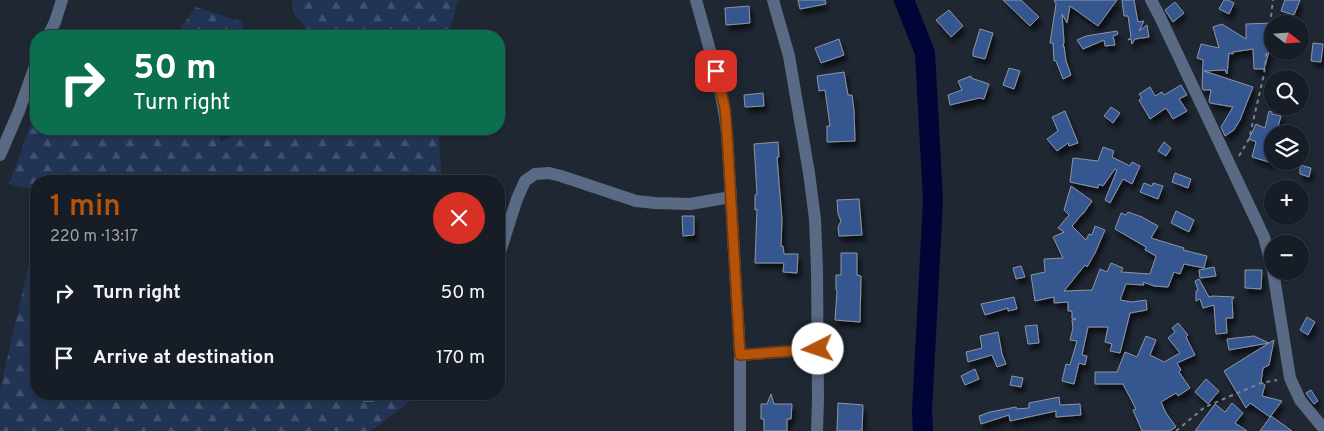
<!DOCTYPE html>
<meta charset="utf-8">
<style>
:root{--surface:#171d26;--page:#242a32;--text:#f1f3f6;--muted:#9ea2a7;--line:#363b43;--accent:#b45309}
body{margin:0;font-family:Overpass,sans-serif;background:var(--page);color:var(--text);height:100vh;display:flex;flex-direction:column;font-size:19px;white-space:nowrap}
*{box-sizing:border-box;margin:0}
p{font-size:16px;color:var(--muted)}
.icon{flex:none;width:28px;height:28px;fill:none;stroke:currentColor;stroke-width:2;stroke-linecap:round;stroke-linejoin:round}
.map{position:relative;flex:1;overflow:hidden}
.panel{position:absolute;left:30px;top:175px;width:475px;height:225px;display:flex;flex-direction:column;background:var(--surface);border-radius:20px;box-shadow:0 1px 4px #0004,0 0 0 1px var(--line)}
.panel>*{flex:none}
.banner{position:absolute;left:30px;top:30px;width:475px;height:105px;border-radius:20px;box-shadow:0 1px 4px #0004,0 0 0 1px var(--line);background:#0b6e4f;color:#fff;overflow:hidden}
.needle{width:32px;rotate:107deg}
.fabs{position:absolute;left:1264px;top:15px;display:grid;gap:10px}
.fabs a{display:grid;place-items:center;width:45px;height:45px;border-radius:50%;background:var(--surface);box-shadow:0 1px 4px #0004,0 0 0 1px var(--line);font-size:25px}
.pin{position:absolute;display:grid;place-items:center;width:42px;height:42px;color:#fff;margin:-21px;border-radius:10px;box-shadow:0 2px 8px #0006}
.me{position:absolute;width:55px;margin:-28px;rotate:266deg;stroke-linejoin:round;filter:drop-shadow(0 0 4px #0008)}
.turn{display:flex;align-items:center;gap:18px;height:105px;padding:0 20px;font-size:22px}
.turn .icon{width:65px;height:65px;stroke-width:2.5}
.turn b{display:block;font-size:35px;line-height:42px}
.round{display:grid;place-items:center;flex:none;width:52px;height:52px;border-radius:26px;background:var(--page)}
.headline{display:flex;align-items:center;justify-content:space-between;height:85px;padding:0 20px}
h1{font-size:30px;font-weight:600;line-height:38px;color:var(--accent)}
ul{padding:0;list-style:none}
li{display:flex;align-items:center;gap:15px;height:65px;padding:0 20px}
li div{flex:1}
li b{display:block;font-size:19px}
li em{font-style:normal}
.map>svg:first-child{display:block}
</style>
<div class="map">
<svg width="1324" height="431" viewBox="0 0 1324 431">
<defs>
<pattern id="forest-firs" width="22" height="20" patternUnits="userSpaceOnUse" patternTransform="scale(1.25)"><rect width="22" height="20" fill="#213454"/><path d="M5 1l3.5 6h-7zM16 11l3.5 6h-7z" fill="#41526d"/></pattern>
<filter id="shadow"><feDropShadow dx="3" dy="5.5" stdDeviation="2.5" flood-color="#0009"/></filter>
</defs>
<rect width="100%" height="100%" fill="#1f2733"/>
<!-- forest -->
<g fill="url(#forest-firs)">
<polygon points="292,0 458,0 448,36 312,36 293,12"/>
<polygon points="196,7 242,22 246,36 175,36"/>
<polygon points="36,110 36,129 217,129 221,142 244,129 438,129 442,181 107,181 90,173 84,181 36,181 36,190 9,184"/>
<polygon points="36,257 36,394 412,394 410,401 371,431 0,431 0,390 30,259"/>
</g>
<g fill="none" stroke-linecap="round" stroke-linejoin="round">
<!-- river -->
<polyline stroke="#000436" stroke-width="20" points="904,0 925,53 933,200 922,411 923,431"/>
</g>
<!-- building -->
<g fill="#35578f" stroke="#8b95a5" filter="url(#shadow)">
<polygon points="798,0 825,0 826,4 800,9"/>
<polygon points="1003,0 1021,0 1039,17 1030,26"/>
<polygon points="1054,0 1117,0 1098,26 1070,6 1067,23 1062,14 1064,42 1063,47 1064,46 1066,61 1071,75 1063,79 1056,61 1054,61 1053,43 1050,43 1056,4"/>
<polygon points="1122,0 1134,0 1138,22 1144,21 1139,31 1147,25 1149,37 1135,39 1132,44 1131,39 1128,40 1131,37 1128,16 1124,16"/>
<polygon points="1224,0 1228,0 1234,3 1229,14 1219,9"/>
<polygon points="1285,0 1300,0 1294,15 1281,11"/>
<polygon points="1175,2 1184,13 1173,22 1165,10"/>
<polygon points="749,6 750,23 726,25 725,8"/>
<polygon points="949,10 963,26 951,37 936,20"/>
<polygon points="1272,23 1272,45 1271,45 1264,69 1254,69 1253,49 1233,52 1233,54 1229,53 1227,74 1225,70 1204,71 1253,87 1240,120 1234,130 1225,136 1221,127 1233,107 1210,103 1209,101 1211,90 1203,90 1202,87 1203,60 1197,58 1201,44 1219,48 1213,27 1222,24 1246,39 1246,24"/>
<polygon points="980,29 993,33 985,59 973,56 973,52"/>
<polygon points="1117,31 1118,34 1113,36 1115,45 1105,46 1104,40 1083,49 1077,40 1086,36"/>
<polygon points="839,39 844,55 821,63 815,48"/>
<polygon points="1313,43 1323,44 1321,62 1311,61"/>
<polygon points="1009,68 1020,71 1014,89 1003,85"/>
<polygon points="844,72 848,95 852,95 854,110 855,141 827,142 827,126 830,126 825,90 819,91 817,76"/>
<polygon points="971,76 971,78 989,84 984,99 979,98 950,105 948,95 962,90 958,81"/>
<polygon points="1181,85 1187,95 1179,99 1187,111 1173,119 1166,108 1150,119 1139,100 1142,98 1139,94 1150,87 1155,96 1162,92 1164,95"/>
<polygon points="763,93 764,106 745,107 744,95"/>
<polygon points="1111,107 1120,113 1113,123 1104,116"/>
<polygon points="1065,111 1078,143 1069,146 1068,143 1057,151 1047,139 1058,131 1052,117"/>
<polygon points="1269,111 1272,112 1272,114 1281,116 1276,134 1272,134 1272,163 1252,157 1256,142 1249,139 1256,124 1265,128"/>
<polygon points="778,142 779,157 777,157 782,220 781,246 783,246 784,254 798,254 797,273 783,272 784,263 755,263 757,209 755,210 755,195 757,194 754,144"/>
<polygon points="1164,142 1171,148 1166,156 1158,151"/>
<polygon points="1103,147 1114,151 1112,157 1130,166 1132,162 1140,166 1132,184 1123,179 1110,203 1105,200 1117,170 1115,169 1103,186 1099,184 1098,188 1070,182 1073,158 1098,161"/>
<polygon points="1300,165 1311,168 1309,177 1300,174"/>
<polygon points="1175,173 1191,179 1188,188 1172,182"/>
<polygon points="1144,183 1152,186 1153,183 1163,186 1158,199 1140,192"/>
<polygon points="1071,186 1092,201 1083,214 1082,214 1072,226 1086,240 1089,234 1092,235 1095,226 1105,230 1095,253 1087,267 1085,265 1064,291 1092,290 1100,269 1107,272 1111,263 1123,268 1121,272 1150,274 1156,256 1145,250 1146,247 1115,229 1121,213 1126,215 1128,212 1142,217 1158,226 1151,238 1184,248 1183,250 1207,256 1204,268 1184,264 1180,274 1174,272 1168,287 1154,286 1143,282 1144,285 1126,284 1120,300 1132,302 1146,300 1147,310 1130,313 1120,353 1110,351 1112,344 1105,342 1108,327 1088,327 1082,355 1087,356 1085,365 1079,363 1074,384 1062,381 1066,364 1070,365 1077,341 1070,340 1073,328 1072,320 1076,319 1072,319 1072,311 1068,311 1068,302 1054,303 1054,297 1035,301 1031,275 1045,272 1044,259 1063,258 1053,237 1064,232 1058,228 1069,215 1064,210"/>
<polygon points="859,199 862,235 839,236 838,227 841,221 838,214 837,200"/>
<polygon points="1176,211 1194,220 1189,232 1171,223"/>
<polygon points="682,216 694,216 694,235 683,236"/>
<polygon points="841,253 857,253 857,275 861,276 860,322 835,320 837,291 836,290 836,275 841,275"/>
<polygon points="1021,266 1025,277 1016,279 1013,268"/>
<polygon points="1214,267 1216,276 1200,278 1199,270"/>
<polygon points="1245,270 1262,270 1261,289 1245,288"/>
<polygon points="1199,279 1209,297 1213,296 1234,297 1234,298 1232,299 1233,318 1226,318 1227,333 1216,334 1214,305 1203,308 1200,299 1196,301 1196,291 1198,290 1195,281"/>
<polygon points="1014,297 1017,309 1008,311 1008,308 985,315 981,304"/>
<polygon points="1307,317 1315,322 1308,335 1300,330"/>
<polygon points="1178,323 1188,335 1186,337 1195,355 1177,363 1181,370 1179,372 1190,388 1178,396 1176,393 1161,402 1166,413 1176,427 1170,431 1142,431 1133,410 1136,409 1123,384 1095,384 1095,372 1117,372 1125,352 1137,357 1146,336 1156,340 1150,355 1164,362 1180,353 1168,338 1175,332 1172,328"/>
<polygon points="1037,325 1039,343 1028,344 1025,326"/>
<polygon points="998,332 1002,354 1006,364 997,367 992,355 968,362 966,352 982,348 980,336"/>
<polygon points="1254,336 1269,343 1274,340 1269,365 1263,368 1261,382 1265,385 1262,396 1282,401 1270,417 1250,403 1246,408 1224,371 1269,343 1229,350 1227,339"/>
<polygon points="975,369 979,379 965,385 961,376"/>
<polygon points="1012,376 1023,378 1021,387 1010,385"/>
<polygon points="1206,379 1219,391 1208,404 1195,392"/>
<polygon points="1311,390 1318,401 1314,404 1306,393"/>
<polygon points="771,394 774,404 792,404 791,419 787,419 787,431 764,431 764,419 761,419 761,404 767,404"/>
<polygon points="1059,397 1060,405 1080,404 1081,415 1056,417 1056,411 1010,421 1009,415 981,424 979,416 990,412 1016,407 1017,409 1029,408 1029,403"/>
<polygon points="838,403 863,405 862,431 837,431"/>
<polygon points="1232,403 1243,413 1235,423 1247,431 1195,431 1215,404 1225,412"/>
<polygon points="1271,416 1292,431 1260,431"/>
</g>
<g fill="none" stroke-linecap="round" stroke-linejoin="round">
<!-- path -->
<g stroke="#7b828c" stroke-width="2" stroke-dasharray="4 4" stroke-linecap="butt">
<polyline points="1239,156 1249,139 1264,74 1273,0"/>
<polyline points="1176,431 1205,407 1261,383 1277,380"/>
</g>
<!-- minor -->
<g stroke="#5a6a84" stroke-width="12">
<path d="M696 0C708 44 722 87 727 133L740 355V431"/>
<polyline points="773,0 789,56 809,173 815,219 817,270 818,399 817,431"/>
<polyline points="1151,0 1160,17 1264,237 1272,268"/>
<polyline points="48,36 55,22 62,0"/>
<polyline points="0,155 19,111 36,63"/>
<polyline points="499,255 517,199 525,181 535,174 549,173 561,176 636,201 655,203 690,204 731,197"/>
<polyline points="1273,271 1290,378 1300,400 1324,429"/>
<polyline points="740,355 818,349"/>
<polyline points="363,394 366,396 372,396 375,394"/>
</g>
</g>
<g fill="none" stroke-linecap="round" stroke-linejoin="round">
<defs>
<polyline id="route" points="716,71 725,108 727,133 740,355 818,349"/>
</defs>
<!-- route casing -->
<use href="#route" stroke="#753606" stroke-width="12"/>
<!-- route -->
<use href="#route" stroke="#b45309" stroke-width="9"/>
</g>
</svg>
<div class="fabs">
<a><svg class="needle" viewBox="-14 -14 28 28"><path d="M0-13l5 13h-10z" fill="#e53935"/><path d="M0 13l5-13h-10z" fill="#9ea2a7"/></svg></a>
<a><svg class="icon" aria-label="search" viewBox="0 0 24 24"><circle cx="10" cy="10" r="6"/><path d="M15 15l6 6"/></svg></a>
<a><svg class="icon" aria-label="layers" viewBox="0 0 24 24"><path d="M12 4l9 5-9 5-9-5zM3 14l9 5 9-5"/></svg></a>
<a>+</a>
<a>−</a>
</div>
<div class="pin" style="left:716px;top:71px;background:#d93025"><svg class="icon" aria-label="arrive" viewBox="0 0 24 24"><path d="M6 21V4h12l-3 4 3 4H6"/></svg></div>
<svg class="me" style="left:818px;top:349px" viewBox="-20 -20 40 40"><circle r="19" fill="#fff"/><path d="M0-13L10 11 0 6-10 11z" fill="#b45309"/></svg>
<div class="banner">
<div class="turn"><svg class="icon" aria-label="right" viewBox="0 0 24 24"><path d="M7 20v-9h11M14 6l5 5-5 5"/></svg><div><b>50 m</b>Turn right</div></div>
</div>
<section class="panel">
<div class="headline"><div><h1>1 min</h1><p>220 m · 13:17</p></div><a class="round" style="background:#d93025;color:#fff"><svg class="icon" aria-label="close" viewBox="0 0 24 24"><path d="M6 6l12 12M18 6L6 18"/></svg></a></div>
<ul>
<li><svg class="icon" aria-label="right" viewBox="0 0 24 24"><path d="M7 20v-9h11M14 6l5 5-5 5"/></svg><div><b>Turn right</b></div><em>50 m</em></li>
<li><svg class="icon" aria-label="arrive" viewBox="0 0 24 24"><path d="M6 21V4h12l-3 4 3 4H6"/></svg><div><b>Arrive at destination</b></div><em>170 m</em></li>
</ul>
</section>
</div>
